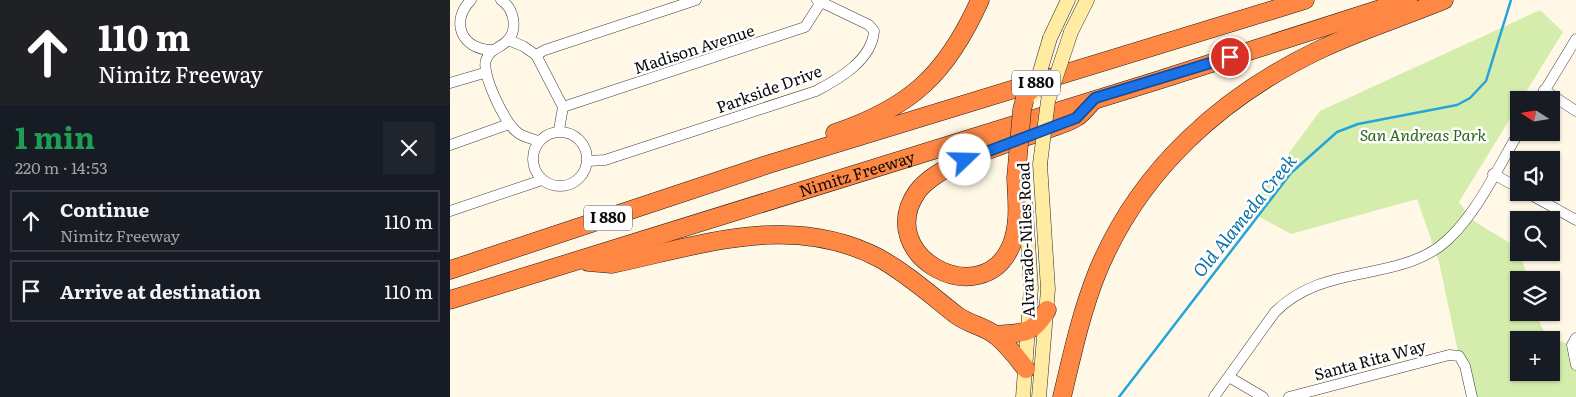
<!DOCTYPE html>
<meta charset="utf-8">
<style>
:root{--surface:#171b24;--page:#20242c;--text:#f1f3f6;--muted:#9ea1a6;--line:#363941}
body{margin:0;font-family:Literata,serif;background:var(--page);color:var(--text);height:100vh;display:flex;flex-direction:column;font-size:19px;white-space:nowrap}
*{box-sizing:border-box;margin:0}
p{font-size:16px;color:var(--muted)}
.icon{flex:none;width:28px;height:28px;fill:none;stroke:currentColor;stroke-width:2;stroke-linecap:round;stroke-linejoin:round}
.map{position:relative;flex:1;overflow:hidden}
.panel{display:flex;flex-direction:column;background:var(--surface);width:450px}
.panel>*{flex:none}
.top-card{background:#202124;color:#fff;overflow:hidden}
.needle{width:32px;rotate:282deg}
.controls{position:absolute;left:1060px;top:91px;display:grid;gap:10px}
.controls a{display:grid;place-items:center;width:50px;height:50px;border-radius:0px;background:var(--surface);box-shadow:0 1px 4px #0004;font-size:25px}
.pin{position:absolute;display:grid;place-items:center;width:42px;height:42px;color:#fff;margin:-21px;border:2px solid #fff;border-radius:50%;box-shadow:0 1px 5px #0007}
.me{position:absolute;width:55px;margin:-28px;rotate:69deg;stroke-linejoin:round;filter:drop-shadow(0 0 4px #0008)}
.turn{display:flex;align-items:center;gap:18px;height:105px;padding:0 15px;font-size:22px}
.turn .icon{width:65px;height:65px;stroke-width:2.5}
.turn b{display:block;font-size:35px;line-height:42px}
.round{display:grid;place-items:center;flex:none;width:52px;height:52px;border-radius:0px;background:var(--page)}
.headline{display:flex;align-items:center;justify-content:space-between;height:85px;padding:0 15px}
h1{font-size:30px;font-weight:700;line-height:38px;color:#1e9e55}
ul{padding:0;list-style:none}
li{display:flex;align-items:center;gap:15px;height:62px;margin:0 10px 8px;padding:0 5px;border:2px solid var(--line);border-radius:0px}
li div{flex:1}
li b{display:block;font-size:19px}
li em{font-style:normal}
main{display:flex;flex:1;min-height:0}
.map>svg:first-child{display:block}
</style>
<main>
<section class="panel">
<div class="top-card">
<div class="turn"><svg class="icon" aria-label="ahead" viewBox="0 0 24 24"><path d="M12 20V5M6 11l6-6 6 6"/></svg><div><b>110 m</b>Nimitz Freeway</div></div>
</div>
<div class="headline"><div><h1>1 min</h1><p>220 m · 14:53</p></div><a class="round"><svg class="icon" aria-label="close" viewBox="0 0 24 24"><path d="M6 6l12 12M18 6L6 18"/></svg></a></div>
<ul>
<li><svg class="icon" aria-label="ahead" viewBox="0 0 24 24"><path d="M12 20V5M6 11l6-6 6 6"/></svg><div><b>Continue</b><p>Nimitz Freeway</p></div><em>110 m</em></li>
<li><svg class="icon" aria-label="arrive" viewBox="0 0 24 24"><path d="M6 21V4h12l-3 4 3 4H6"/></svg><div><b>Arrive at destination</b></div><em>110 m</em></li>
</ul>
</section>
<div class="map">
<svg width="1126" height="397" viewBox="0 0 1126 397">
<rect width="100%" height="100%" fill="#fff8e6"/>
<!-- green -->
<path fill="#d4edac" fill-rule="evenodd" d="M1090 10 1113 32 1071 100H1069V104L1009 202C1014 208 1019 218 1026 222 1058 245 1067 237 1078 280H1069V312L1087 313C1093 337 1099 338 1122 345L1126 365V397H1022L1009 356 989 262 967 199 841 234 797 210 870 111ZM1069 340H1101V372H1069Z"/>
<g fill="none" stroke-linecap="round" stroke-linejoin="round">
<!-- stream -->
<polyline stroke="#24a4db" stroke-width="2.5" points="669,397 841,173 887,132 908,124 1007,105 1020,98 1036,81 1061,0"/>
<defs>
<g id="minor">
<path d="M21 0C0 21 11 49 41 50"/>
<path d="M51 0C64 8 68 29 58 40 50 49 40 48 36 60 31 74 55 123 67 132 72 137 81 138 88 141"/>
<polyline points="58,40 73,46 86,55 113,107 109,130"/>
<polyline points="86,55 95,50 246,0"/>
<polyline points="0,83 34,73"/>
<polyline points="1094,90 1126,111"/>
<polyline points="1089,100 1126,39"/>
<polyline points="113,107 355,27 371,2"/>
<circle cx="110" cy="159" r="27"/>
<polyline points="0,145 59,124"/>
<path d="M138 161 155 160 366 91C389 79 422 60 424 31L419 25 367 0"/>
<polyline points="1043,174 1069,188"/>
<polyline points="1076,192 1126,220"/>
<polyline points="0,211 92,180"/>
<polyline points="1126,338 1122,345 1126,365"/>
<polyline points="779,377 813,397"/>
<path d="M764 397 825 312C873 264 939 282 989 247 1023 222 1047 169 1069 132"/>
<polyline points="839,397 999,355 1009,356 1015,366 1022,397"/>
</g>
<g id="secondary">
<polyline points="621,32 637,0"/>
<polyline points="600,38 618,0"/>
<polyline points="573,397 581,288 575,196"/>
<polyline points="589,397 598,289 590,164"/>
</g>
<g id="motorway">
<path d="M385 133C462 107 497 73 530 0"/>
<path d="M566 178C567 201 570 224 561 246 532 314 423 256 467 192 489 162 560 143 595 130 605 126 619 123 627 117 633 113 638 106 643 101"/>
<path d="M138 262 162 264C252 245 341 212 429 258 456 273 481 295 505 314 517 324 534 326 545 335 557 344 567 358 576 369"/>
<polyline points="0,270 316,165 855,0"/>
<path id="s1" d="M0 300 709 80 958 0"/>
<path d="M545 335C573 332 582 336 597 310"/>
<path d="M612 397C622 355 631 313 647 273 689 170 772 96 871 49 911 30 953 17 994 0"/>
</g>
</defs>
<!-- minor casing -->
<use href="#minor" stroke="#3d3d3d" stroke-width="11"/>
<!-- secondary casing -->
<use href="#secondary" stroke="#2c2c2c" stroke-width="15"/>
<!-- motorway casing -->
<use href="#motorway" stroke="#1b1b1b" stroke-width="19"/>
<!-- minor -->
<use href="#minor" stroke="#fff" stroke-width="10"/>
<!-- secondary -->
<use href="#secondary" stroke="#ffeba1" stroke-width="14"/>
<!-- motorway -->
<use href="#motorway" stroke="#ff8744" stroke-width="18"/>
<defs>
<g id="secondary-bridge">
<polyline points="583,95 600,38"/>
<polyline points="590,164 598,101 621,32"/>
</g>
<polyline id="motorway-bridge" points="566,178 572,110 576,94 585,87"/>
</defs>
<!-- secondary-bridge casing -->
<use href="#secondary-bridge" stroke="#2c2c2c" stroke-width="15" stroke-linecap="butt"/>
<!-- motorway-bridge casing -->
<use href="#motorway-bridge" stroke="#1b1b1b" stroke-width="19" stroke-linecap="butt"/>
<!-- secondary-bridge -->
<use href="#secondary-bridge" stroke="#ffeba1" stroke-width="14"/>
<!-- motorway-bridge -->
<use href="#motorway-bridge" stroke="#ff8744" stroke-width="18"/>
</g>
<g fill="none" stroke-linecap="round" stroke-linejoin="round">
<defs>
<polyline id="route" points="515,160 626,118 645,98 780,57"/>
</defs>
<!-- route casing -->
<use href="#route" stroke="#114b97" stroke-width="12"/>
<!-- route -->
<use href="#route" stroke="#1a73e8" stroke-width="9"/>
</g>
<g text-anchor="middle" stroke-width="5" stroke-linejoin="round" paint-order="stroke">
<!-- shield labels -->
<g fill="#fff" stroke="#545454" stroke-width="1">
<rect x="562" y="70.5" width="48" height="25" rx="4"/>
<rect x="134" y="205.5" width="48" height="25" rx="4"/>
</g>
<g font-size="15" font-weight="bold" fill="#0a0a0a">
<text x="586" y="88">I 880</text>
<text x="158" y="223">I 880</text>
</g>
<!-- street labels -->
<g font-size="16" fill="#0a0a0a" stroke="#fff">
<text transform="translate(244 49) rotate(-18)" y="6">Madison Avenue</text>
<text transform="translate(319 89) rotate(-20)" y="6">Parkside Drive</text>
<text dy="6" stroke="none"><textPath href="#s1" startOffset="426">Nimitz Freeway</textPath></text>
<text transform="translate(576 240) rotate(-92)" y="6">Alvarado-Niles Road</text>
<text transform="translate(920 360) rotate(-15)" y="6">Santa Rita Way</text>
</g>
<!-- park labels -->
<g font-size="16" font-style="italic" fill="#2e6615" stroke="#fff">
<text x="973" y="141">San Andreas Park</text>
</g>
<!-- water labels -->
<g font-size="18" font-style="italic" fill="#0871a6" stroke="#fff">
<text transform="translate(795 216) rotate(-51)" y="6">Old Alameda Creek</text>
</g>
</g>
</svg>
<div class="controls">
<a><svg class="needle" viewBox="-14 -14 28 28"><path d="M0-13l5 13h-10z" fill="#e53935"/><path d="M0 13l5-13h-10z" fill="#9ea1a6"/></svg></a>
<a><svg class="icon" aria-label="sound" viewBox="0 0 24 24"><path d="M4 9h4l5-4v14l-5-4H4zM17 9q2 3 0 6"/></svg></a>
<a><svg class="icon" aria-label="search" viewBox="0 0 24 24"><circle cx="10" cy="10" r="6"/><path d="M15 15l6 6"/></svg></a>
<a><svg class="icon" aria-label="layers" viewBox="0 0 24 24"><path d="M12 4l9 5-9 5-9-5zM3 14l9 5 9-5"/></svg></a>
<a>+</a>
</div>
<div class="pin" style="left:780px;top:57px;background:#d93025"><svg class="icon" aria-label="arrive" viewBox="0 0 24 24"><path d="M6 21V4h12l-3 4 3 4H6"/></svg></div>
<svg class="me" style="left:515px;top:160px" viewBox="-20 -20 40 40"><circle r="19" fill="#fff"/><path d="M0-13L10 11 0 6-10 11z" fill="#1a73e8"/></svg>
</div>
</main>
